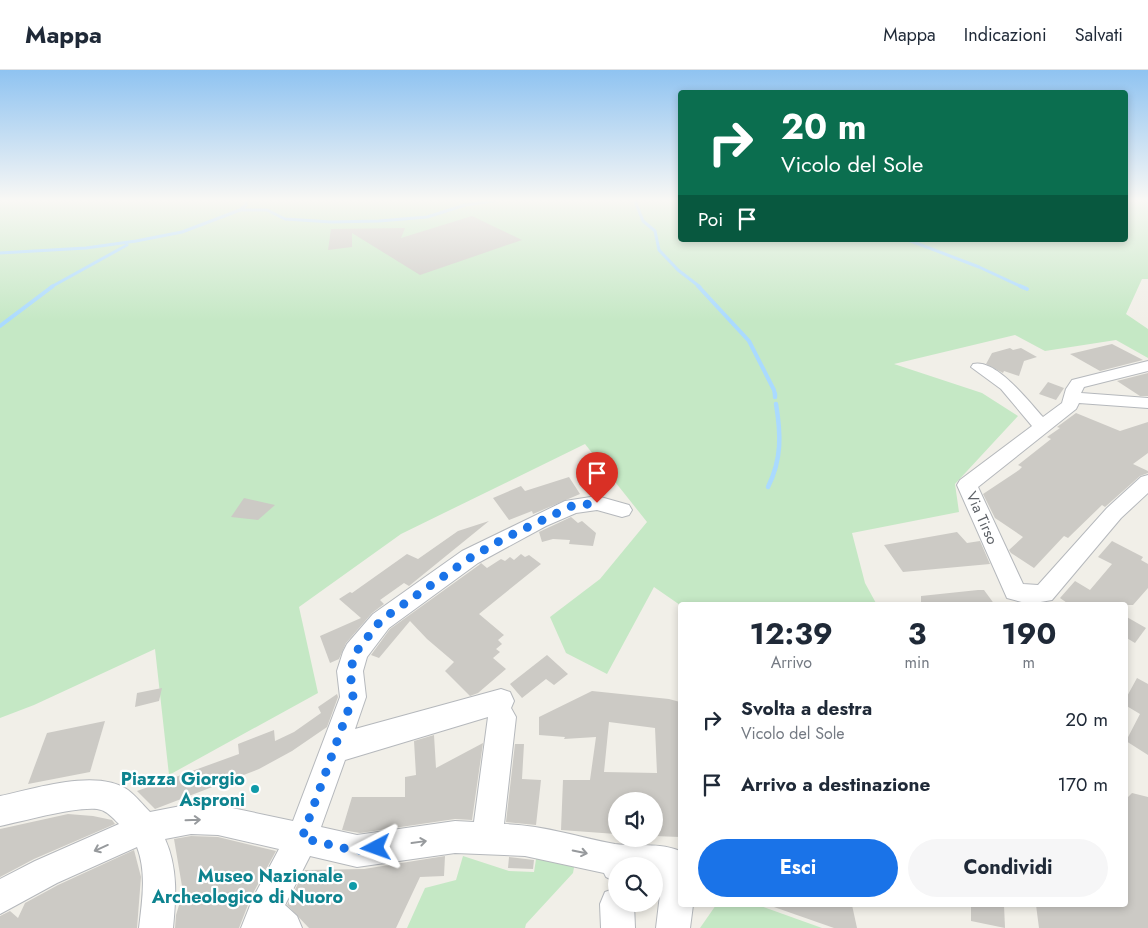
<!DOCTYPE html>
<html lang="it">
<style>
:root{--surface:#fff;--page:#f6f6f7;--text:#1f2937;--muted:#747a83;--line:#e0e1e3;--accent:#1a73e8}
body{margin:0;font-family:Jost,sans-serif;background:var(--page);color:var(--text);height:100vh;display:flex;flex-direction:column;font-size:19px;white-space:nowrap}
*{box-sizing:border-box;margin:0}
p{font-size:16px;color:var(--muted)}
.icon{flex:none;width:28px;height:28px;fill:none;stroke:currentColor;stroke-width:2;stroke-linecap:round;stroke-linejoin:round}
.map{position:relative;flex:1;overflow:hidden}
.panel{position:absolute;left:678px;top:532px;width:450px;height:305px;display:flex;flex-direction:column;background:var(--surface);border-radius:5px;box-shadow:0 2px 8px #0003}
.panel>*{flex:none}
.guide{position:absolute;left:678px;top:20px;width:450px;height:152px;border-radius:5px;box-shadow:0 2px 8px #0003;background:#0b6e4f;color:#fff;overflow:hidden}
.buttons{position:absolute;left:608px;top:722px;display:grid;gap:10px}
.buttons a{display:grid;place-items:center;width:55px;height:55px;border-radius:50%;background:var(--surface);box-shadow:0 2px 8px #0003;font-size:25px}
.pin{position:absolute;display:grid;place-items:center;width:42px;height:42px;color:#fff;margin:-51px -21px;border-radius:50% 50% 50% 0;rotate:-45deg;box-shadow:0 0 5px #0007}
.pin .icon{rotate:45deg}
.me{position:absolute;width:55px;margin:-28px;rotate:266deg;stroke-linejoin:round;filter:drop-shadow(0 0 4px #0008)}
.turn{display:flex;align-items:center;gap:18px;height:105px;padding:0 20px;font-size:22px}
.turn .icon{width:65px;height:65px;stroke-width:2.5}
.turn b{display:block;font-size:35px;line-height:42px}
.then{display:flex;align-items:center;height:48px;padding:0 20px;background:#0003;gap:10px;font-size:19px}
.eta{display:flex;justify-content:space-evenly;align-items:center;height:85px;text-align:center}
.eta b{font-size:30px;font-weight:700;line-height:35px}
.action{display:flex;gap:10px;margin-top:auto;padding:10px 20px}
.action a{flex:1;height:58px;border-radius:30px;background:var(--accent);color:#fff;font-size:20px;font-weight:700;line-height:58px;text-align:center}
.action a+a{background:var(--page);color:var(--text)}
ul{padding:0;list-style:none}
li{display:flex;align-items:center;gap:15px;height:65px;padding:0 20px}
li div{flex:1}
li b{display:block;font-size:19px}
li em{font-style:normal}
header{display:flex;align-items:center;gap:30px;box-sizing:border-box;height:70px;padding:0 25px;background:var(--surface);border-bottom:1px solid var(--line)}
header strong{font-size:24px}
nav{display:flex;gap:28px;margin-inline-start:auto;font-size:18px}
.map>svg:first-child{display:block}
</style>
<header>
<strong>Mappa</strong>
<nav><a>Mappa</a><a>Indicazioni</a><a>Salvati</a></nav>
</header>
<div class="map">
<svg width="1148" height="858" viewBox="0 0 1148 858">
<rect width="100%" height="100%" fill="#f1efe8"/>
<!-- green -->
<g fill="#c5e8c5">
<polygon points="0,131 680,131 680,170 1125,170 1125,131 1148,131 1148,209 1142,209 1126,244 1148,259 1148,288 1116,270 1045,281 1015,265 894,294 982,323 1018,346 955,414 959,442 852,463 865,513 877,535 680,535 654,517 607,604 566,583 550,547 600,509 647,452 585,374 401,464 299,537 318,623 169,705 155,579 34,635 0,648"/>
<polygon points="537,783 575,792 573,803 526,854 525,858 407,858 425,818 456,810 463,786 509,801 534,802"/>
<polygon points="716,835 758,835 822,858 700,858"/>
</g>
<g fill="none" stroke-linecap="round" stroke-linejoin="round">
<!-- stream-far2 -->
<g stroke="#aadaff" stroke-width="3">
<polyline points="635,131 643,151 655,161 659,180 678,200 700,217"/>
<polyline points="240,140 246,135 246,131"/>
<polyline points="908,170 979,197 1022,217"/>
<polyline points="0,183 86,178 136,171 182,162 240,140 267,140 285,149 331,152 379,151 427,147 465,135 493,131"/>
<polyline points="51,217 127,175"/>
</g>
<!-- stream-far1 -->
<g stroke="#aadaff" stroke-width="4">
<polyline points="698,216 749,271 774,320 775,325"/>
<polyline points="1020,216 1027,219"/>
<polyline points="0,256 53,216"/>
</g>
<!-- stream -->
<g stroke="#aadaff" stroke-width="4.5">
<polyline points="775,324 775,327"/>
<path d="M768 417C782 389 781 364 776 334"/>
</g>
</g>
<!-- building -->
<g fill="#cccac5" fill-rule="evenodd">
<polygon points="472,146 522,170 420,205 352,163 352,177 328,180 331,159 405,158 401,168"/>
<polygon points="1112,274 1143,290 1100,301 1070,284"/>
<polygon points="1010,278 1013,280 1021,278 1037,287 1024,291 1019,306 1004,301 1003,303 986,294 992,283"/>
<polygon points="1148,303 1148,326 1140,326 1117,311"/>
<polygon points="1048,312 1064,318 1056,330 1039,324"/>
<polygon points="1076,343 1120,361 1148,352 1148,383 1133,394 1148,401 1148,403 1140,406 1105,437 1102,435 1068,468 1064,466 1034,498 1011,483 1009,480 1023,467 995,448 983,424 1019,400 1022,397 1018,395 1051,369 1047,367 1060,358 1057,357"/>
<polygon points="569,407 580,424 533,444 532,441 509,450 493,428 521,416 525,421"/>
<polygon points="244,428 275,435 258,450 231,447"/>
<polygon points="571,447 578,453 582,451 596,463 593,476 569,474 570,470 553,469 542,472 539,462"/>
<polygon points="489,451 409,516 404,513 380,530 384,534 372,543 346,573 339,589 330,593 320,566 361,548 339,529 350,522 352,523 407,484 418,489 458,461"/>
<polygon points="957,462 967,473 980,471 990,494 903,502 884,475"/>
<polygon points="1112,471 1143,487 1141,490 1148,494 1148,518 1133,535 1070,535 1060,528 1075,511 1090,520 1112,494 1098,487"/>
<polygon points="521,484 525,487 529,485 541,494 479,544 504,565 498,570 502,574 496,579 500,582 493,588 506,599 478,623 470,626 445,601 454,592 427,569 410,551 379,588 371,585 390,559 479,495 481,493 487,498 501,489 505,491 510,487 514,490"/>
<polygon points="978,520 984,520 995,535 921,535 921,526"/>
<polygon points="1125,546 1146,558 1135,573 1125,567"/>
<polygon points="547,585 568,604 554,615 546,609 522,628 510,614"/>
<polygon points="1137,608 1148,614 1148,685 1126,671 1140,644 1125,635 1125,630"/>
<polygon points="162,618 159,631 135,637 137,623"/>
<path d="M592 621 669 629 680 632V767L654 766V731H616V764L561 760 563 710H590L596 667 564 669 565 667 539 665V647ZM609 652 655 658 657 703 604 702Z"/>
<polygon points="337,624 338,627 327,657 292,681 259,699 155,739 137,721 239,684 238,674 274,660 275,671 294,662 321,643 318,637"/>
<polygon points="105,651 90,702 28,714 47,663"/>
<polygon points="434,665 436,698 483,673 472,750 455,749 360,763 342,760 352,727 405,727 405,707 416,705 414,671"/>
<polygon points="515,674 524,674 522,709 541,710 536,755 506,752"/>
<polygon points="1132,723 1148,727 1148,858 1039,858 1036,835 1125,835 1125,730"/>
<polygon points="68,744 93,746 112,750 115,754 34,789 0,807 0,759"/>
<polygon points="191,766 218,767 276,781 251,827 239,858 175,858 176,845 183,822 174,769"/>
<polygon points="134,780 141,807 137,858 0,858 0,846 10,841 18,848 25,833 58,815"/>
<polygon points="445,786 444,806 420,807 396,858 309,858 287,835 305,800 364,799"/>
<polygon points="509,787 534,790 533,799 508,798"/>
<polygon points="775,835 852,835 857,858 834,858 774,837"/>
<polygon points="971,835 1004,835 1005,858 971,851"/>
</g>
<g fill="none" stroke-linecap="round" stroke-linejoin="round">
<defs>
<g id="minor">
<path d="M1148 291V301L1084 317 1081 323 1148 328V338L1079 333 1076 339 978 417 1023 514 1038 515 1107 438 1141 407 1148 405V423L1121 448 1052 530 1029 534 1007 528 957 415 960 410 1032 356 1001 319 971 297 973 294C996 288 1029 332 1043 347L1062 333 1066 319 1072 310Z"/>
<path d="M597 426 629 435 632 440 629 445 622 447 597 440 576 443 546 456 478 493 389 558 367 587 363 601 366 627 355 659 501 619 510 622 514 631 511 638 516 647 504 754C542 755 578 767 615 774 637 777 659 772 680 781V835H693L690 858H656L662 808 654 807V796H616V812L606 807 604 803 525 786 455 783 357 797 310 786 285 835 297 846 302 858H241L253 828 279 779 218 765 191 764 165 769C178 798 176 827 173 858H139C142 832 147 803 137 777L57 813 0 844V809L35 791 119 754C112 747 106 740 97 739 73 737 25 751 0 756V726C34 719 97 698 128 720 136 726 143 735 150 742L191 734 218 735 293 751 340 627 337 601 343 582 347 574 373 544 462 481 565 431ZM488 647 474 752 455 751 357 765 321 757 345 690Z"/>
<polygon points="616,818 616,834 634,834 635,858 601,858 600,834 605,822"/>
</g>
</defs>
<!-- minor casing -->
<use href="#minor" stroke="#b5b8bc" stroke-width="2"/>
<!-- minor -->
<use href="#minor" fill="#fff" fill-rule="evenodd"/>
</g>
<!-- one-way arrows -->
<defs><path id="oneway-shaft" d="M-6 0H5M1.5-3L5.5 0L1.5 3" fill="none" stroke-width="1.6" stroke-linecap="round" stroke-linejoin="round" transform="scale(1.25)"/></defs>
<g stroke="#979a9d">
<use href="#oneway-shaft" transform="translate(193 750) rotate(-2)"/>
<use href="#oneway-shaft" transform="translate(419 772) rotate(-8)"/>
<use href="#oneway-shaft" transform="translate(101 778) rotate(156)"/>
<use href="#oneway-shaft" transform="translate(580 782) rotate(12)"/>
</g>
<!-- sky -->
<linearGradient id="sky" x2="0" y2="1"><stop stop-color="#8fc3f1"/><stop offset="0.52" stop-color="#f9f8f5"/><stop offset="1" stop-color="#f9f8f5" stop-opacity="0"/></linearGradient>
<rect width="1148" height="251" fill="url(#sky)"/>
<g fill="none" stroke-linecap="round" stroke-linejoin="round">
<!-- route -->
<polyline stroke="#1a73e8" stroke-width="9" stroke-dasharray="0 16.2" points="376,778 356,781 302,768 353,627 350,601 356,582 381,550 470,488 503,469 572,436 597,433"/>
</g>
<!-- markers -->
<g fill="#0f9aa8" stroke="#fff" stroke-width="2">
<circle cx="255" cy="719" r="5"/>
<circle cx="353" cy="816" r="5"/>
</g>
<g text-anchor="middle" stroke-width="4.5" stroke-linejoin="round" paint-order="stroke">
<!-- street labels -->
<g font-size="15" fill="#5f6368" stroke="#fff">
<text transform="translate(982 448) rotate(66)" y="5">Via Tirso</text>
</g>
<!-- near-culture labels -->
<g font-size="18" font-weight="bold" fill="#0d838f" stroke="#fff" text-anchor="end">
<text x="245" y="715">Piazza Giorgio<tspan x="245" dy="21">Asproni</tspan></text>
<text x="343" y="812">Museo Nazionale<tspan x="343" dy="21">Archeologico di Nuoro</tspan></text>
</g>
</g>
</svg>
<div class="buttons">
<a><svg class="icon" aria-label="sound" viewBox="0 0 24 24"><path d="M4 9h4l5-4v14l-5-4H4zM17 9q2 3 0 6"/></svg></a>
<a><svg class="icon" aria-label="search" viewBox="0 0 24 24"><circle cx="10" cy="10" r="6"/><path d="M15 15l6 6"/></svg></a>
</div>
<div class="pin" style="left:597px;top:433px;background:#d93025"><svg class="icon" aria-label="arrive" viewBox="0 0 24 24"><path d="M6 21V4h12l-3 4 3 4H6"/></svg></div>
<svg class="me" style="left:376px;top:778px" viewBox="-20 -20 40 40"><path d="M0-17L14 15 0 8-14 15z" fill="#1a73e8" stroke="#fff" stroke-width="4"/></svg>
<div class="guide">
<div class="turn"><svg class="icon" aria-label="right" viewBox="0 0 24 24"><path d="M7 20v-9h11M14 6l5 5-5 5"/></svg><div><b>20 m</b>Vicolo del Sole</div></div>
<div class="then">Poi<svg class="icon" aria-label="arrive" viewBox="0 0 24 24"><path d="M6 21V4h12l-3 4 3 4H6"/></svg></div>
</div>
<section class="panel">
<div class="eta">
<div><b>12:39</b><p>Arrivo</p></div>
<div><b>3</b><p>min</p></div>
<div><b>190</b><p>m</p></div>
</div>
<ul>
<li><svg class="icon" aria-label="right" viewBox="0 0 24 24"><path d="M7 20v-9h11M14 6l5 5-5 5"/></svg><div><b>Svolta a destra</b><p>Vicolo del Sole</p></div><em>20 m</em></li>
<li><svg class="icon" aria-label="arrive" viewBox="0 0 24 24"><path d="M6 21V4h12l-3 4 3 4H6"/></svg><div><b>Arrivo a destinazione</b></div><em>170 m</em></li>
</ul>
<div class="action"><a>Esci</a><a>Condividi</a></div>
</section>
</div>
